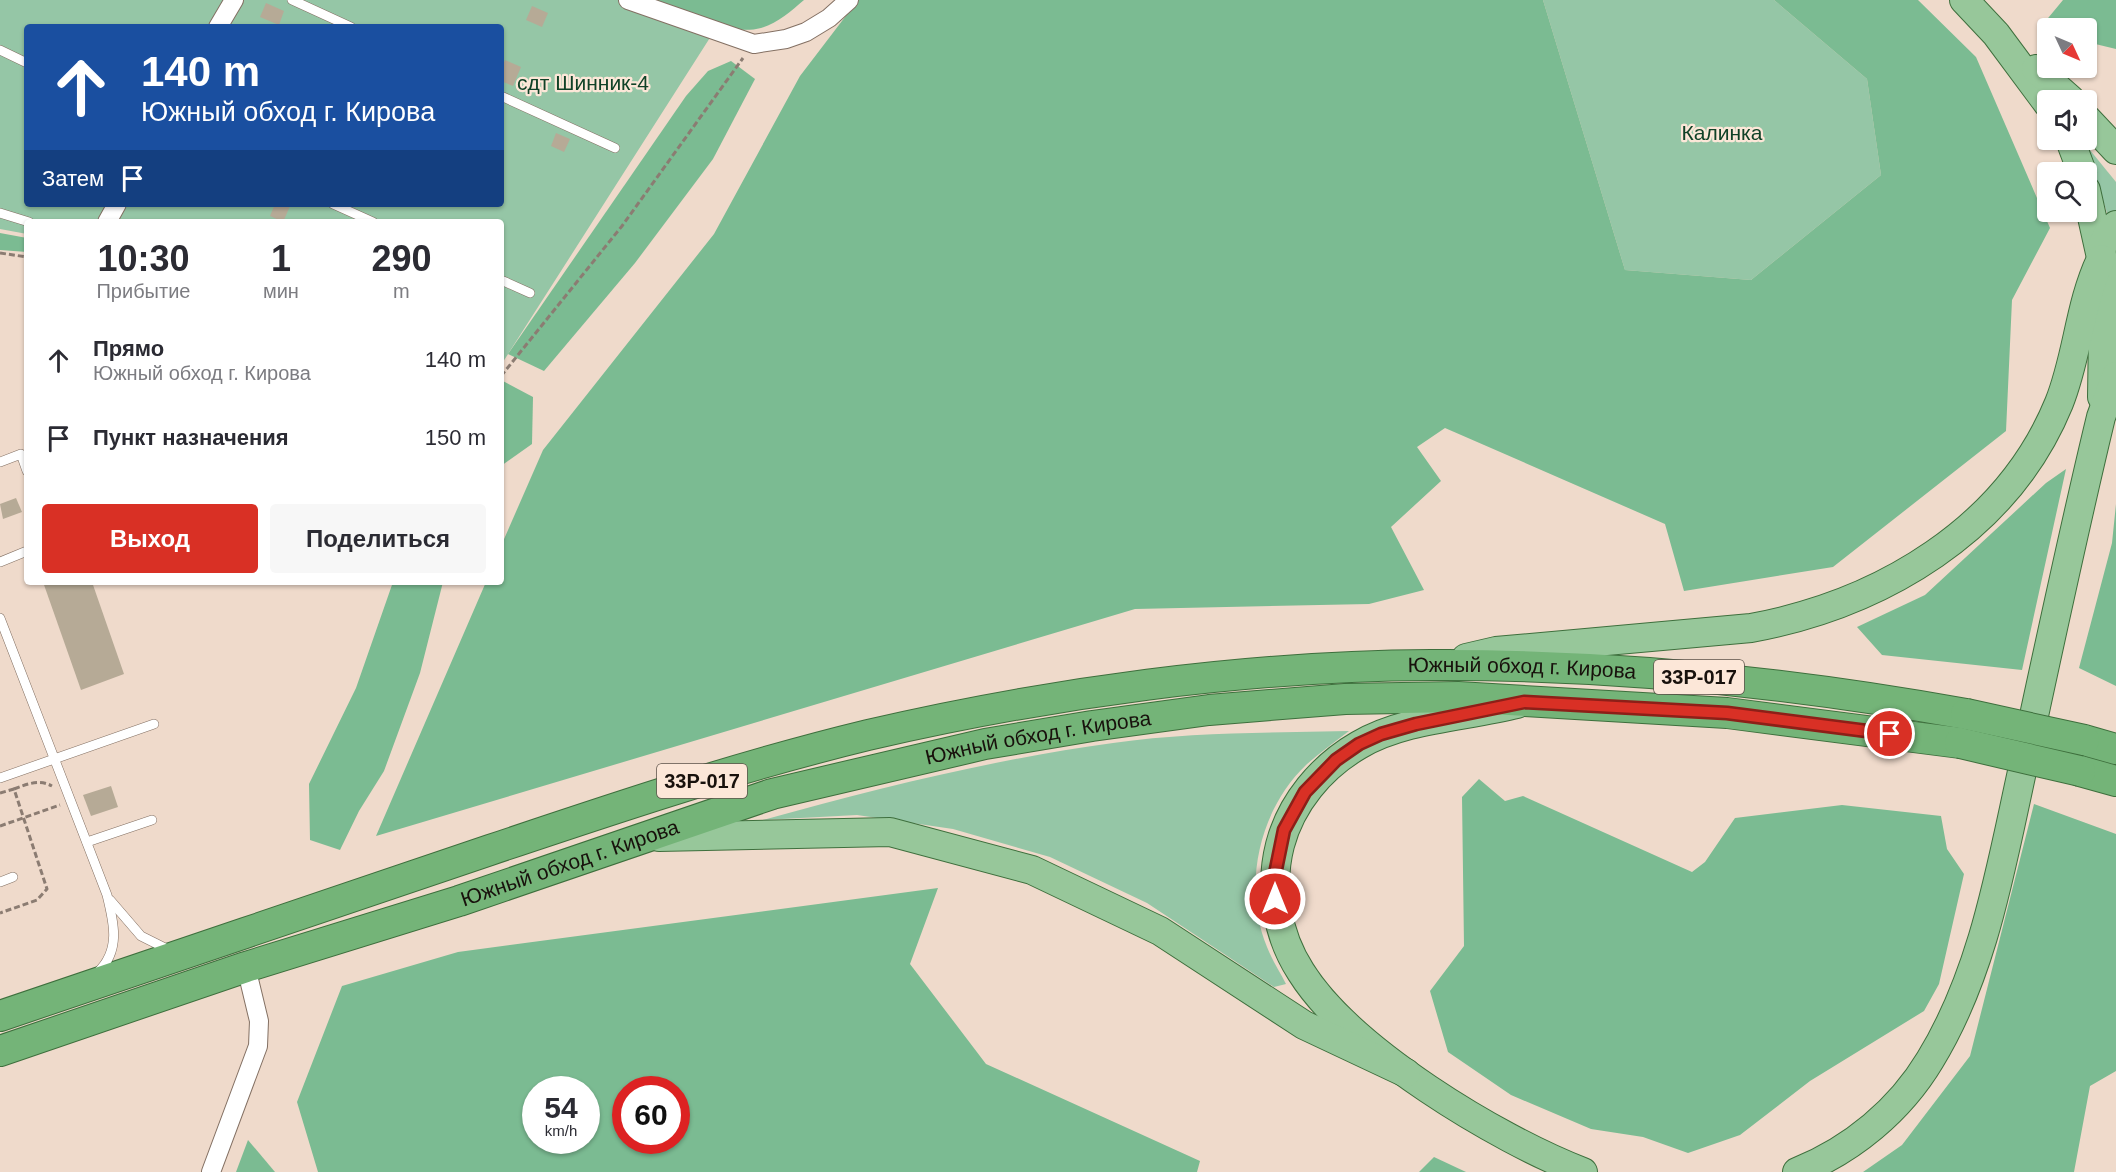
<!DOCTYPE html>
<html lang="ru">
<meta charset="utf-8">
<style>
:root{--surface:#fff;--page:#f7f7f7;--text:#2b2b33;--muted:#7c7c81;--accent:#d93025}
body{margin:0;font-family:Arial,sans-serif;background:var(--page);color:var(--text);height:100vh;display:flex;flex-direction:column;font-size:22px;white-space:nowrap}
*{box-sizing:border-box;margin:0}
p{font-size:20px;color:var(--muted)}
.icon{flex:none;width:33px;height:33px;fill:none;stroke:currentColor;stroke-width:2;stroke-linecap:round;stroke-linejoin:round}
.map{position:relative;flex:1;overflow:hidden}
.side{position:absolute;left:24px;top:219px;width:480px;height:366px;display:flex;flex-direction:column;background:var(--surface);border-radius:6px;box-shadow:0 2px 4px #0004}
.side>*{flex:none}
.hud{position:absolute;left:24px;top:24px;width:480px;height:183px;border-radius:6px;box-shadow:0 2px 4px #0004;background:#1a4fa0;color:#fff;overflow:hidden}
.needle{width:39px;rotate:134deg}
.buttons{position:absolute;left:2037px;top:18px;display:grid;gap:12px}
.buttons a{display:grid;place-items:center;width:60px;height:60px;border-radius:6px;background:var(--surface);box-shadow:0 2px 4px #0004;font-size:30px}
.speed{position:absolute;left:522px;top:1076px;display:flex;gap:12px;font-size:30px;font-weight:700;text-align:center}
.speed>*{display:grid;place-content:center;width:78px;height:78px;border-radius:50%;background:var(--surface);box-shadow:0 2px 4px #0004;line-height:1}
.speed small{font-size:15px;font-weight:400}
.speed .limit{border:9px solid #d22;background:#fff;color:#111}
.pin{position:absolute;display:grid;place-items:center;width:51px;height:51px;color:#fff;margin:-26px;border:3px solid #fff;border-radius:50%;box-shadow:0 2px 6px #0007}
.me{position:absolute;width:66px;margin:-33px;rotate:0deg;stroke-linejoin:round;filter:drop-shadow(0 0 4px #0008)}
.turn{display:flex;align-items:center;gap:21px;height:126px;padding:0 18px;font-size:27px}
.turn .icon{width:78px;height:78px;stroke-width:2.5}
.turn b{display:block;font-size:42px;line-height:51px}
.then{display:flex;align-items:center;height:57px;padding:0 18px;background:#0003;gap:12px;font-size:22px}
.eta{display:flex;justify-content:space-evenly;align-items:center;height:102px;text-align:center}
.eta b{font-size:36px;font-weight:700;line-height:42px}
.action{display:flex;gap:12px;margin-top:auto;padding:12px 18px}
.action a{flex:1;height:69px;border-radius:6px;background:var(--accent);color:#fff;font-size:24px;font-weight:700;line-height:69px;text-align:center}
.action a+a{background:var(--page);color:var(--text)}
ul{padding:0;list-style:none}
li{display:flex;align-items:center;gap:18px;height:78px;padding:0 18px}
li div{flex:1}
li b{display:block;font-size:22px}
li em{font-style:normal}
.map>svg:first-child{display:block}
</style>
<div class="map">
<svg width="2116" height="1172" viewBox="0 0 2116 1172">
<rect width="100%" height="100%" fill="#efdacb"/>
<!-- green -->
<g fill="#95c6a6" fill-rule="evenodd">
<path d="M0 0H621L713 33 501 365V222H27V234L0 229ZM27 27H501V204H27Z"/>
<polygon points="1543,0 1774,0 1867,79 1881,175 1751,280 1625,270"/>
<polygon points="2085,144 2116,182 2116,211 2108,216"/>
<path d="M1349 731C1335 742 1319 753 1306 765 1259 810 1242 886 1267 947 1272 960 1280 972 1286 984L1274 987 1147 903 1050 857 953 829 857 815 763 820C878 788 995 759 1113 743 1191 732 1271 733 1349 731Z"/>
</g>
<!-- forest -->
<g fill="#7bbb92" fill-rule="evenodd">
<path d="M643 0H804C791 11 778 23 761 28 728 37 675 11 643 0Z"/>
<polygon points="858,0 1543,0 1625,270 1751,280 1881,175 1867,79 1774,0 1918,0 1976,57 2050,228 2012,300 2006,431 1833,567 1684,591 1665,524 1445,428 1417,447 1441,481 1391,527 1424,590 1369,604 1135,609 376,836 486,582 501,582 501,546 543,450 714,234 800,76"/>
<polygon points="2063,0 2116,0 2116,49 2087,42 2086,28 2048,28 2047,32 2039,29"/>
<polygon points="731,61 755,79 713,159 635,263 544,371 508,354 686,96 708,71"/>
<polygon points="0,233 27,238 27,252 0,250"/>
<polygon points="501,380 533,397 532,444 501,466"/>
<polygon points="2066,469 2022,670 1882,655 1857,627 1925,595 2046,483"/>
<polygon points="2116,504 2116,686 2079,668 2112,543"/>
<polygon points="393,582 443,582 420,673 384,771 359,811 340,850 310,840 309,784 356,688"/>
<polygon points="1479,779 1505,801 1523,796 1692,872 1705,862 1735,818 1842,805 1941,816 1947,849 1964,874 1939,984 1924,1011 1810,1081 1740,1135 1688,1153 1643,1137 1591,1129 1511,1095 1448,1052 1430,991 1464,946 1462,797"/>
<polygon points="2034,804 2116,834 2116,1071 2090,1086 2074,1172 1863,1172 1902,1145 1970,1056"/>
<path d="M938 888 910 964 986 1064 1200 1161 1197 1172H318L297 1102 342 986 458 952ZM536 1089H586V1140H536ZM626 1089H676V1140H626Z"/>
<polygon points="248,1140 275,1172 236,1172"/>
<polygon points="1434,1157 1466,1172 1419,1172"/>
</g>
<!-- building -->
<g fill="#b6aa96">
<polygon points="266,3 284,11 279,25 260,17"/>
<polygon points="532,6 548,13 542,27 526,20"/>
<polygon points="505,60 521,67 513,86 501,81 501,69"/>
<polygon points="556,133 570,139 564,152 551,146"/>
<polygon points="275,204 291,204 283,222 270,216"/>
<polygon points="16,498 22,512 3,519 0,504"/>
<polygon points="43,582 92,582 124,674 81,690"/>
<polygon points="111,786 118,807 91,816 83,795"/>
</g>
<g fill="none" stroke-linecap="round" stroke-linejoin="round">
<defs>
<g id="service">
<polyline points="292,0 351,27"/>
<polyline points="0,50 27,63"/>
<polyline points="501,96 615,148"/>
<polyline points="333,204 373,222"/>
<polyline points="0,213 29,222"/>
<polyline points="501,280 530,293"/>
<polyline points="0,462 21,454 27,471"/>
<polyline points="0,562 27,551"/>
<path d="M0 618 107 895C114 923 121 951 97 973"/>
<polyline points="0,778 154,724"/>
<polyline points="87,842 152,820"/>
<polyline points="0,882 13,877"/>
<polyline points="110,900 141,936 169,950"/>
</g>
<g id="minor">
<polyline points="628,0 754,44 786,39 806,32 829,18 849,0"/>
<polyline points="218,27 234,0"/>
<polyline points="107,222 117,204"/>
<polyline points="211,1172 258,1046 259,1021 246,967"/>
</g>
<g id="primary">
<polyline points="1964,0 1996,34 2048,104"/>
<polyline points="2036,69 2071,100"/>
<polyline points="2086,118 2116,150"/>
<polyline points="2070,140 2082,172"/>
<polyline points="2086,190 2100,253"/>
<path d="M2112 274C2096 257 2100 240 2116 225"/>
<polyline points="2102,397 2104,269"/>
<path d="M1466 658 1496 651 1751 628C1881 604 2007 530 2059 403 2078 356 2079 305 2101 259"/>
<path d="M1517 704C1466 717 1405 718 1359 745 1321 767 1291 803 1280 845 1269 888 1277 935 1301 972 1350 1050 1497 1139 1583 1172"/>
<polyline points="659,837 890,832 1032,870 1160,931 1304,1025 1406,1073"/>
<path d="M1797 1172C1852 1150 1900 1110 1930 1060 1984 972 2001 866 2023 767 2048 650 2073 533 2101 417L2116 376"/>
</g>
<g id="trunk">
<polyline points="2084,740 2116,749"/>
<polyline points="2080,771 2116,781"/>
<path id="s1" d="M0 1016C164 961 326 905 490 850 615 808 740 766 868 735 1049 693 1246 666 1431 665 1611 664 1789 682 1966 714"/>
<path id="s2" d="M0 1051 246 967 459 901 772 794 985 744 1092 726 1209 710 1345 699 1458 697 1727 713 1960 743"/>
</g>
</defs>
<!-- service casing -->
<use href="#service" stroke="#837063" stroke-width="10"/>
<!-- minor casing -->
<use href="#minor" stroke="#837063" stroke-width="20"/>
<!-- primary casing -->
<use href="#primary" stroke="#3e6f3d" stroke-width="30"/>
<!-- trunk casing -->
<use href="#trunk" stroke="#3e6f3d" stroke-width="32"/>
<!-- path -->
<g stroke="#8b7c72" stroke-width="3" stroke-dasharray="6 3" stroke-linecap="butt">
<polyline points="0,253 27,257"/>
<polyline points="501,376 622,226 743,58"/>
<path d="M14 789C27 784 39 779 52 786"/>
<polyline points="0,793 14,789 47,889 37,900 0,913"/>
<polyline points="0,826 60,805"/>
</g>
<!-- service -->
<use href="#service" stroke="#fff" stroke-width="9"/>
<!-- minor -->
<use href="#minor" stroke="#fff" stroke-width="18"/>
<!-- primary -->
<use href="#primary" stroke="#97c79a" stroke-width="28"/>
<!-- trunk -->
<use href="#trunk" stroke="#74b478" stroke-width="30"/>
<defs>
<g id="trunk-bridge">
<polyline points="1966,714 2084,740"/>
<polyline points="1960,743 2080,771"/>
</g>
</defs>
<!-- trunk-bridge casing -->
<use href="#trunk-bridge" stroke="#3e6f3d" stroke-width="32" stroke-linecap="butt"/>
<!-- trunk-bridge -->
<use href="#trunk-bridge" stroke="#74b478" stroke-width="30"/>
</g>
<g fill="none" stroke-linecap="round" stroke-linejoin="round">
<defs>
<polyline id="route" points="1275,899 1275,874 1284,830 1305,792 1336,760 1359,744 1381,734 1416,724 1524,702 1727,713 1890,734"/>
</defs>
<!-- route casing -->
<use href="#route" stroke="#8d1f18" stroke-width="15"/>
<!-- route -->
<use href="#route" stroke="#d93025" stroke-width="10"/>
</g>
<g text-anchor="middle" stroke-width="4.5" stroke-linejoin="round" paint-order="stroke">
<!-- shield labels -->
<g fill="#fce7d8" stroke="#5c5149" stroke-width="1.5">
<rect x="1654" y="660" width="90" height="34" rx="4.5"/>
<rect x="657" y="764" width="90" height="34" rx="4.5"/>
</g>
<g font-size="20" font-weight="bold" fill="#18110c">
<text x="1699" y="684">33Р-017</text>
<text x="702" y="788">33Р-017</text>
</g>
<!-- park labels -->
<g font-size="21" fill="#104227" stroke="#fce7d8">
<text x="583" y="90">сдт Шинник-4</text>
<text x="1722" y="140">Калинка</text>
</g>
<!-- street labels -->
<g font-size="21" fill="#18110c" stroke="#fce7d8">
<text dy="7" stroke="none"><textPath href="#s1" startOffset="1572">Южный обход г. Кирова</textPath></text>
<text dy="7" stroke="none"><textPath href="#s2" startOffset="1086">Южный обход г. Кирова</textPath></text>
<text dy="7" stroke="none"><textPath href="#s2" startOffset="600">Южный обход г. Кирова</textPath></text>
</g>
</g>
</svg>
<div class="buttons">
<a><svg class="needle" viewBox="-14 -14 28 28"><path d="M0-13l5 13h-10z" fill="#e53935"/><path d="M0 13l5-13h-10z" fill="#7c7c81"/></svg></a>
<a><svg class="icon" aria-label="sound" viewBox="0 0 24 24"><path d="M4 9h4l5-4v14l-5-4H4zM17 9q2 3 0 6"/></svg></a>
<a><svg class="icon" aria-label="search" viewBox="0 0 24 24"><circle cx="10" cy="10" r="6"/><path d="M15 15l6 6"/></svg></a>
</div>
<div class="speed"><div>54<small>km/h</small></div><div class="limit">60</div></div>
<div class="pin" style="left:1890px;top:734px;background:#d93025"><svg class="icon" aria-label="arrive" viewBox="0 0 24 24"><path d="M6 21V4h12l-3 4 3 4H6"/></svg></div>
<svg class="me" style="left:1275px;top:899px" viewBox="-20 -20 40 40"><circle r="17" fill="#d93025" stroke="#fff" stroke-width="3"/><path d="M0-11L8 9 0 5-8 9z" fill="#fff"/></svg>
<div class="hud">
<div class="turn"><svg class="icon" aria-label="ahead" viewBox="0 0 24 24"><path d="M12 20V5M6 11l6-6 6 6"/></svg><div><b>140 m</b>Южный обход г. Кирова</div></div>
<div class="then">Затем<svg class="icon" aria-label="arrive" viewBox="0 0 24 24"><path d="M6 21V4h12l-3 4 3 4H6"/></svg></div>
</div>
<section class="side">
<div class="eta">
<div><b>10:30</b><p>Прибытие</p></div>
<div><b>1</b><p>мин</p></div>
<div><b>290</b><p>m</p></div>
</div>
<ul>
<li><svg class="icon" aria-label="ahead" viewBox="0 0 24 24"><path d="M12 20V5M6 11l6-6 6 6"/></svg><div><b>Прямо</b><p>Южный обход г. Кирова</p></div><em>140 m</em></li>
<li><svg class="icon" aria-label="arrive" viewBox="0 0 24 24"><path d="M6 21V4h12l-3 4 3 4H6"/></svg><div><b>Пункт назначения</b></div><em>150 m</em></li>
</ul>
<div class="action"><a>Выход</a><a>Поделиться</a></div>
</section>
</div>
